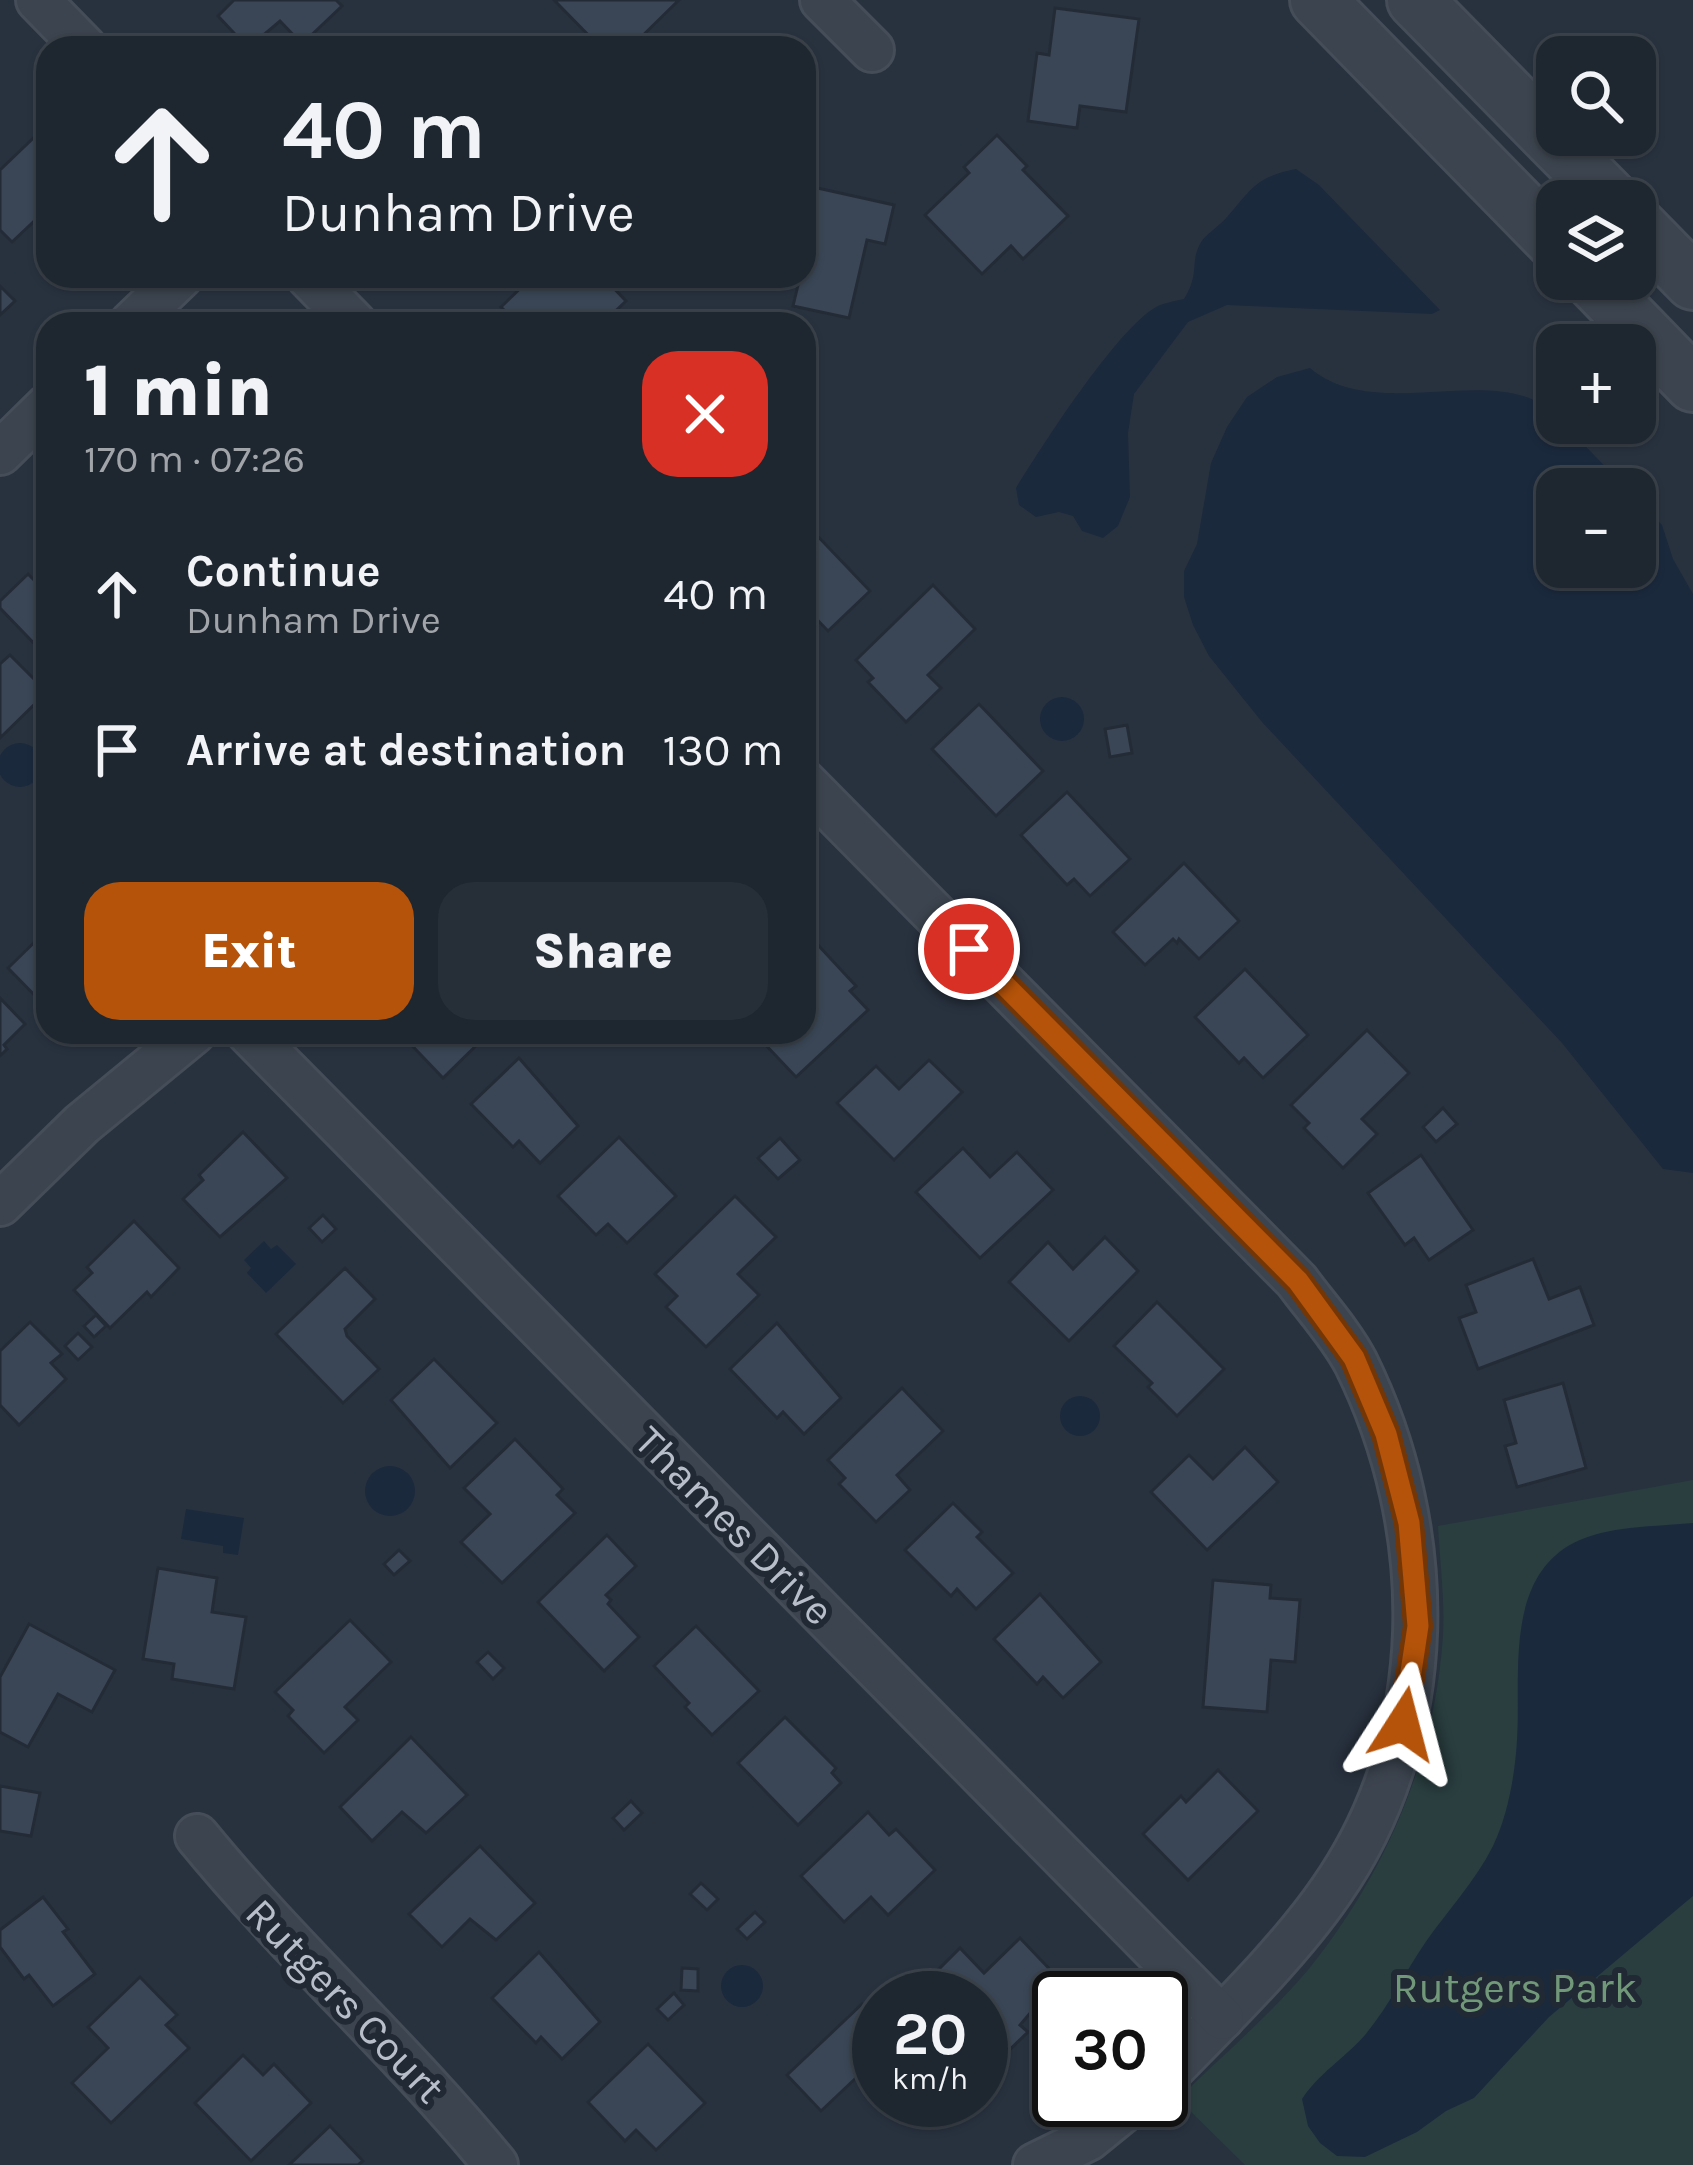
<!DOCTYPE html>
<meta charset="utf-8">
<style>
:root{--surface:#1e262f;--page:#262e37;--text:#f1f3f6;--muted:#a1a5aa;--line:#3c434b;--accent:#b45309}
body{margin:0;font-family:Karla,sans-serif;background:var(--page);color:var(--text);height:100vh;display:flex;flex-direction:column;font-size:45px;white-space:nowrap}
*{box-sizing:border-box;margin:0}
p{font-size:39px;color:var(--muted)}
.icon{flex:none;width:66px;height:66px;fill:none;stroke:currentColor;stroke-width:2;stroke-linecap:round;stroke-linejoin:round}
.map{position:relative;flex:1;overflow:hidden}
.drawer{position:absolute;left:36px;top:312px;width:780px;height:732px;display:flex;flex-direction:column;background:var(--surface);border-radius:36px;box-shadow:0 3px 9px #0004,0 0 0 3px var(--line)}
.drawer>*{flex:none}
.banner{position:absolute;left:36px;top:36px;width:780px;height:252px;border-radius:36px;box-shadow:0 3px 9px #0004,0 0 0 3px var(--line);background:#1e262f;color:var(--text);overflow:hidden}
.controls{position:absolute;left:1536px;top:36px;display:grid;gap:24px}
.controls a{display:grid;place-items:center;width:120px;height:120px;border-radius:24px;background:var(--surface);box-shadow:0 3px 9px #0004,0 0 0 3px var(--line);font-size:60px}
.speed{position:absolute;left:852px;top:1971px;display:flex;gap:24px;font-size:60px;font-weight:700;text-align:center}
.speed>*{display:grid;place-content:center;width:156px;height:156px;border-radius:50%;background:var(--surface);box-shadow:0 3px 9px #0004,0 0 0 3px var(--line);line-height:1}
.speed small{font-size:30px;font-weight:400}
.speed .limit{border:6px solid #111;border-radius:18px;background:#fff;color:#111}
.pin{position:absolute;display:grid;place-items:center;width:102px;height:102px;color:#fff;margin:-51px;border:6px solid #fff;border-radius:50%;box-shadow:0 3px 12px #0007}
.me{position:absolute;width:132px;margin:-66px;rotate:9deg;stroke-linejoin:round;filter:drop-shadow(0 0 9px #0008)}
.turn{display:flex;align-items:center;gap:42px;height:252px;padding:0 48px;font-size:54px}
.turn .icon{width:156px;height:156px;stroke-width:2.5}
.turn b{display:block;font-size:84px;line-height:102px}
.round{display:grid;place-items:center;flex:none;width:126px;height:126px;border-radius:36px;background:var(--page)}
.summary{display:flex;align-items:center;justify-content:space-between;height:204px;padding:0 48px}
h1{font-size:72px;font-weight:800;line-height:90px}
.action{display:flex;gap:24px;margin-top:auto;padding:24px 48px}
.action a{flex:1;height:138px;border-radius:36px;background:var(--accent);color:#fff;font-size:48px;font-weight:800;line-height:138px;text-align:center}
.action a+a{background:var(--page);color:var(--text)}
ul{padding:0;list-style:none}
li{display:flex;align-items:center;gap:36px;height:156px;padding:0 48px}
li div{flex:1}
li b{display:block;font-size:45px}
li em{font-style:normal}
.map>svg:first-child{display:block}
</style>
<div class="map">
<svg width="1693" height="2165" viewBox="0 0 1693 2165">
<rect width="100%" height="100%" fill="#28323f"/>
<!-- green -->
<path fill="#2a3e40" d="M1693 1480V2165H1245L1178 2099C1221 2057 1269 2016 1308 1970 1385 1875 1435 1759 1443 1636 1445 1600 1440 1562 1438 1526Z"/>
<!-- water -->
<g fill="#1b293d">
<path d="M1296 169 1319 185 1440 310 1432 314 1227 305 1188 322 1134 394 1128 433 1130 497 1118 526 1103 538 1082 531 1073 516 1059 512 1036 517 1019 505 1016 488C1042 446 1116 330 1156 307 1164 303 1175 301 1184 299 1200 274 1190 262 1200 244 1205 234 1220 226 1227 217 1253 187 1256 177 1296 169Z"/>
<path d="M1310 368C1378 426 1499 357 1557 416V423H1563L1627 489H1557V567H1635V497L1662 525 1673 559 1693 594V1173L1663 1169 1562 1043 1262 722 1209 656 1193 625 1184 597V571L1197 544 1211 463 1227 427 1247 397 1277 377Z"/>
<circle cx="1062" cy="719" r="22"/>
<circle cx="20" cy="765" r="22"/>
<polygon points="264,1241 271,1249 277,1245 296,1264 266,1293 247,1273 251,1268 244,1260"/>
<circle cx="1080" cy="1416" r="20"/>
<circle cx="390" cy="1491" r="25"/>
<polygon points="186,1509 244,1518 238,1555 223,1553 223,1546 181,1539"/>
<path d="M1693 1523V1896L1549 2017 1474 2098 1446 2111 1417 2132 1365 2157 1337 2156 1320 2143 1308 2126 1302 2099C1319 2073 1345 2058 1365 2035 1389 2006 1404 1974 1425 1943 1447 1911 1475 1882 1493 1846 1508 1815 1515 1774 1517 1740 1521 1677 1505 1585 1568 1546 1603 1525 1654 1527 1693 1523Z"/>
<circle cx="742" cy="1986" r="21"/>
</g>
<!-- building -->
<g fill="#3a4655" stroke="#232b36" stroke-width="3">
<polygon points="234,0 336,0 342,6 302,44 280,21 248,48 218,16"/>
<polygon points="554,0 679,0 630,48 601,48"/>
<polygon points="1055,8 1139,19 1126,112 1080,106 1077,128 1028,121 1037,53 1049,55"/>
<polygon points="48,124 48,208 12,242 0,230 0,170"/>
<polygon points="997,135 1027,166 1023,170 1068,216 1023,259 1011,246 982,274 925,215 969,173 964,167"/>
<polygon points="804,185 894,205 885,244 867,240 849,318 793,306 799,281 776,276 804,276"/>
<polygon points="533,276 602,276 626,301 602,324 518,324 501,307"/>
<polygon points="0,286 15,301 0,315"/>
<polygon points="807,525 870,591 828,631 804,606"/>
<polygon points="28,574 48,594 48,658 0,608 0,601"/>
<polygon points="933,585 975,629 928,675 941,688 906,722 868,682 873,678 856,660"/>
<polygon points="10,655 47,692 0,738 0,664"/>
<polygon points="979,704 1043,771 996,816 932,749"/>
<polygon points="1127,725 1132,753 1110,757 1105,729"/>
<polygon points="1067,792 1130,859 1090,896 1074,879 1067,885 1021,835"/>
<polygon points="1184,863 1239,921 1199,959 1179,939 1177,943 1173,939 1145,965 1113,932"/>
<polygon points="48,929 48,1009 8,968"/>
<polygon points="818,945 856,986 850,991 868,1010 796,1077 759,1038 765,1032 804,1032 804,958"/>
<polygon points="1245,969 1308,1035 1263,1078 1244,1058 1239,1063 1195,1017"/>
<polygon points="0,998 25,1024 4,1045 7,1049 0,1056"/>
<polygon points="1367,1030 1409,1073 1362,1119 1377,1134 1343,1168 1304,1128 1309,1123 1291,1105"/>
<polygon points="399,1032 490,1032 443,1078"/>
<polygon points="519,1058 578,1126 540,1163 519,1141 513,1147 471,1104"/>
<polygon points="929,1060 962,1092 894,1160 837,1103 876,1066 899,1089"/>
<polygon points="1443,1108 1457,1124 1436,1142 1423,1127"/>
<polygon points="243,1132 287,1178 220,1237 183,1199 203,1180 199,1175"/>
<polygon points="619,1137 676,1196 627,1243 608,1224 596,1235 558,1196"/>
<polygon points="780,1138 800,1160 778,1179 758,1158"/>
<polygon points="963,1148 990,1177 1017,1152 1053,1190 980,1258 916,1192"/>
<polygon points="1421,1155 1473,1230 1429,1260 1414,1238 1405,1245 1368,1193"/>
<polygon points="735,1196 776,1237 738,1274 759,1295 706,1347 666,1307 677,1296 655,1274"/>
<polygon points="323,1215 336,1229 322,1242 309,1228"/>
<polygon points="134,1221 179,1268 151,1297 147,1292 110,1328 74,1290 92,1273 87,1267"/>
<polygon points="1105,1237 1138,1271 1069,1341 1009,1282 1048,1242 1073,1269"/>
<polygon points="1533,1259 1549,1299 1580,1287 1594,1325 1478,1369 1459,1318 1476,1312 1466,1285"/>
<polygon points="345,1268 375,1299 345,1329 347,1336 379,1369 343,1403 276,1334"/>
<polygon points="1157,1302 1224,1369 1177,1416 1148,1387 1152,1383 1114,1346"/>
<polygon points="96,1315 106,1326 94,1337 84,1326"/>
<polygon points="30,1322 62,1354 51,1363 66,1379 19,1425 0,1405 0,1351"/>
<polygon points="777,1323 841,1398 804,1434 783,1412 777,1418 730,1369"/>
<polygon points="78,1333 92,1347 78,1360 65,1346"/>
<polygon points="434,1359 497,1423 450,1468 391,1400"/>
<polygon points="1563,1383 1586,1468 1517,1487 1505,1446 1516,1443 1504,1400"/>
<polygon points="902,1388 943,1431 897,1475 910,1490 876,1522 839,1484 845,1478 828,1460"/>
<polygon points="515,1439 563,1489 557,1495 575,1513 502,1583 461,1542 490,1514 464,1488"/>
<polygon points="1245,1447 1278,1482 1207,1550 1151,1492 1189,1455 1213,1479"/>
<polygon points="953,1503 982,1532 977,1537 1013,1573 976,1609 957,1589 951,1596 905,1550"/>
<polygon points="607,1535 636,1566 606,1595 611,1600 608,1604 639,1637 604,1671 538,1602"/>
<polygon points="399,1550 410,1561 394,1575 384,1564"/>
<polygon points="158,1568 217,1578 212,1612 246,1617 234,1689 172,1679 174,1664 143,1659"/>
<polygon points="1213,1580 1271,1585 1270,1598 1300,1600 1295,1662 1271,1660 1267,1712 1203,1707"/>
<polygon points="1040,1594 1101,1662 1063,1698 1043,1677 1037,1684 994,1639"/>
<polygon points="350,1620 391,1662 345,1707 358,1720 324,1753 288,1716 293,1710 275,1692"/>
<polygon points="29,1624 115,1670 92,1712 58,1694 28,1747 0,1732 0,1677"/>
<polygon points="696,1626 759,1691 712,1735 685,1707 689,1703 654,1666"/>
<polygon points="488,1652 504,1668 493,1679 477,1662"/>
<polygon points="785,1717 836,1768 832,1773 841,1783 798,1825 738,1763"/>
<polygon points="411,1737 467,1795 426,1833 402,1812 372,1841 340,1807"/>
<polygon points="1218,1770 1258,1811 1188,1880 1143,1834 1181,1796 1186,1802"/>
<polygon points="0,1786 40,1793 31,1836 0,1831"/>
<polygon points="631,1801 642,1813 624,1830 613,1818"/>
<polygon points="868,1812 889,1835 896,1829 935,1870 888,1915 871,1897 844,1922 801,1876"/>
<polygon points="480,1846 535,1903 496,1940 470,1919 442,1947 409,1914"/>
<polygon points="701,1883 718,1899 707,1910 690,1894"/>
<polygon points="43,1897 68,1929 63,1932 95,1974 53,2006 29,1975 24,1979 0,1947 0,1930"/>
<polygon points="755,1912 765,1922 747,1939 737,1929"/>
<polygon points="1020,1938 1059,1979 1020,2025 1028,2032 999,2060 981,2042 981,1998 937,1998 924,1984 960,1948 984,1973"/>
<polygon points="539,1952 600,2022 562,2059 541,2037 536,2043 492,1998"/>
<polygon points="682,1968 698,1969 698,1991 681,1990"/>
<polygon points="140,1977 177,2015 166,2025 189,2048 111,2123 72,2083 108,2048 88,2027"/>
<polygon points="674,1993 684,2005 668,2020 657,2009"/>
<polygon points="862,2004 879,2023 879,2098 858,2076 821,2111 787,2075"/>
<polygon points="648,2044 705,2103 656,2150 636,2130 625,2141 588,2102"/>
<polygon points="243,2055 263,2075 274,2064 311,2103 251,2161 195,2103"/>
<polygon points="330,2126 363,2161 358,2165 289,2165"/>
</g>
<g fill="none" stroke-linecap="round" stroke-linejoin="round">
<defs>
<g id="minor">
<polyline points="38,0 85,48"/>
<polyline points="822,0 872,50"/>
<polyline points="308,276 355,324"/>
<polyline points="131,324 181,276"/>
<polyline points="0,453 48,406"/>
<path d="M804 782 1297 1281C1316 1307 1341 1334 1356 1363 1438 1529 1440 1735 1331 1891 1287 1955 1216 2023 1161 2080"/>
<polyline points="248,1032 1222,2018"/>
<polyline points="0,1204 82,1124 194,1032"/>
<path d="M197 1836C291 1951 402 2050 496 2165"/>
<polyline points="1035,2165 1088,2139 1136,2100"/>
</g>
<g id="tertiary">
<polyline points="1318,0 1557,244"/>
<polyline points="1415,0 1613,201"/>
<polyline points="1635,223 1693,282"/>
<polyline points="1591,279 1693,384"/>
</g>
</defs>
<!-- minor casing -->
<use href="#minor" stroke="#454d58" stroke-width="48"/>
<!-- tertiary casing -->
<use href="#tertiary" stroke="#454d58" stroke-width="60"/>
<!-- minor -->
<use href="#minor" stroke="#3c444f" stroke-width="42"/>
<!-- tertiary -->
<use href="#tertiary" stroke="#3c444f" stroke-width="54"/>
</g>
<g fill="none" stroke-linecap="round" stroke-linejoin="round">
<defs>
<polyline id="route" points="969,949 1298,1281 1354,1358 1386,1434 1409,1523 1418,1626 1403,1724"/>
</defs>
<!-- route casing -->
<use href="#route" stroke="#753606" stroke-width="30"/>
<!-- route -->
<use href="#route" stroke="#b45309" stroke-width="21"/>
</g>
<g text-anchor="middle" stroke-width="12" stroke-linejoin="round" paint-order="stroke">
<!-- street labels -->
<g font-size="42" fill="#b8bfca" stroke="#212934">
<text transform="translate(735 1525) rotate(45)" y="15">Thames Drive</text>
<text transform="translate(346 2000) rotate(46)" y="15">Rutgers Court</text>
</g>
<!-- park labels -->
<g font-size="42" fill="#72987a" stroke="#212934">
<text x="1515" y="2002">Rutgers Park</text>
</g>
</g>
</svg>
<div class="controls">
<a><svg class="icon" aria-label="search" viewBox="0 0 24 24"><circle cx="10" cy="10" r="6"/><path d="M15 15l6 6"/></svg></a>
<a><svg class="icon" aria-label="layers" viewBox="0 0 24 24"><path d="M12 4l9 5-9 5-9-5zM3 14l9 5 9-5"/></svg></a>
<a>+</a>
<a>−</a>
</div>
<div class="speed"><div>20<small>km/h</small></div><div class="limit">30</div></div>
<div class="pin" style="left:969px;top:949px;background:#d93025"><svg class="icon" aria-label="arrive" viewBox="0 0 24 24"><path d="M6 21V4h12l-3 4 3 4H6"/></svg></div>
<svg class="me" style="left:1403px;top:1724px" viewBox="-20 -20 40 40"><path d="M0-17L14 15 0 8-14 15z" fill="#b45309" stroke="#fff" stroke-width="4"/></svg>
<div class="banner">
<div class="turn"><svg class="icon" aria-label="ahead" viewBox="0 0 24 24"><path d="M12 20V5M6 11l6-6 6 6"/></svg><div><b>40 m</b>Dunham Drive</div></div>
</div>
<section class="drawer">
<div class="summary"><div><h1>1 min</h1><p>170 m · 07:26</p></div><a class="round" style="background:#d93025;color:#fff"><svg class="icon" aria-label="close" viewBox="0 0 24 24"><path d="M6 6l12 12M18 6L6 18"/></svg></a></div>
<ul>
<li><svg class="icon" aria-label="ahead" viewBox="0 0 24 24"><path d="M12 20V5M6 11l6-6 6 6"/></svg><div><b>Continue</b><p>Dunham Drive</p></div><em>40 m</em></li>
<li><svg class="icon" aria-label="arrive" viewBox="0 0 24 24"><path d="M6 21V4h12l-3 4 3 4H6"/></svg><div><b>Arrive at destination</b></div><em>130 m</em></li>
</ul>
<div class="action"><a>Exit</a><a>Share</a></div>
</section>
</div>
